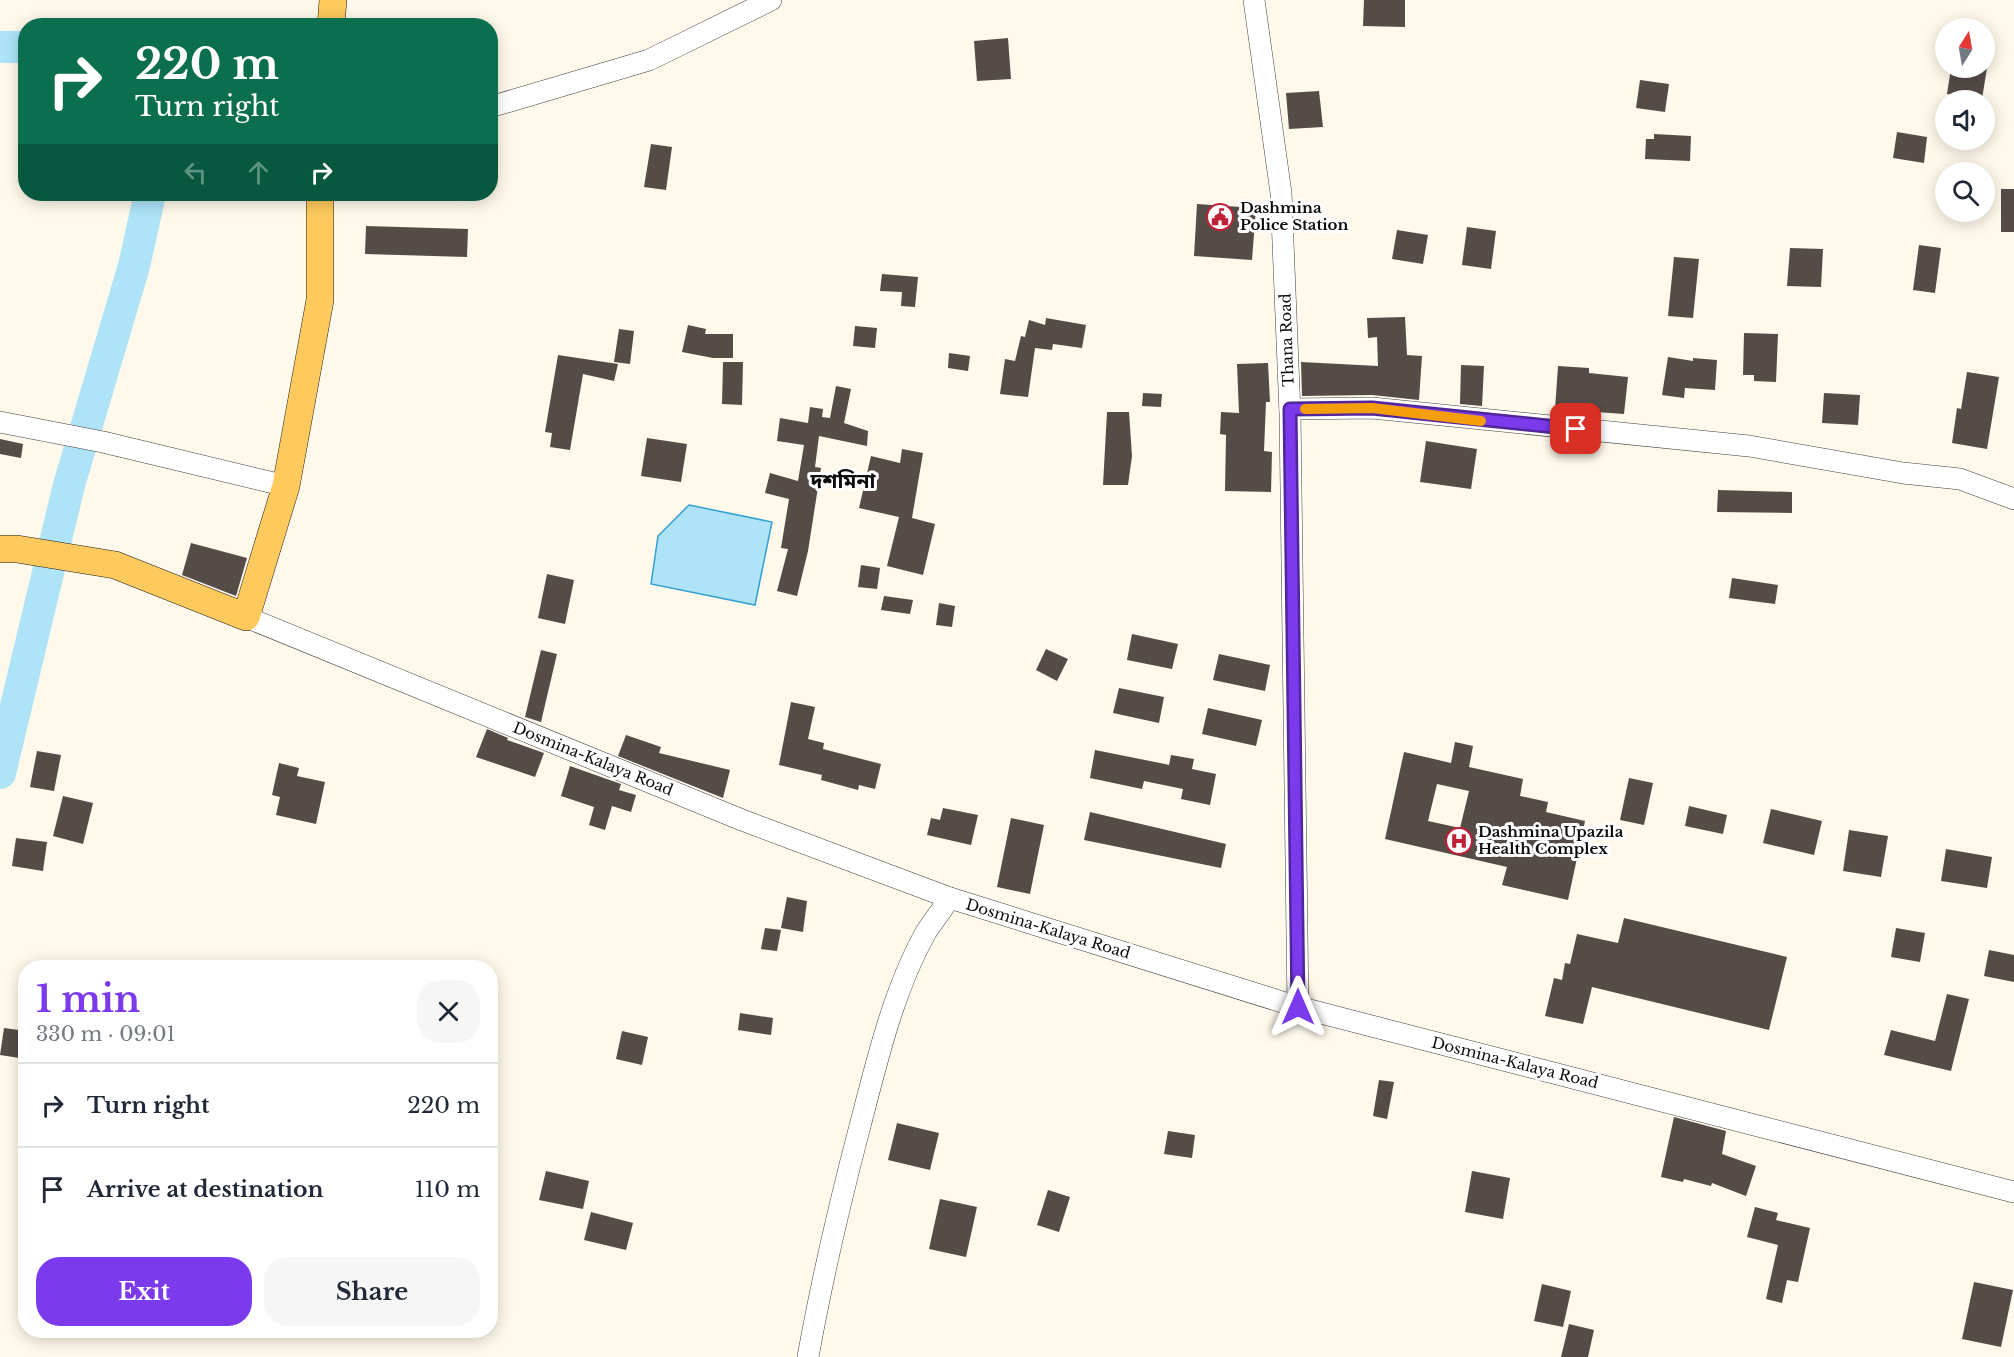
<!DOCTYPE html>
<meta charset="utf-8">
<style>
:root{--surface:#fff;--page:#f6f6f7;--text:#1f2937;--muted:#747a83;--line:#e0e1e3;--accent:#7c3aed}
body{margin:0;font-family:"Libre Baskerville","Noto Sans Bengali",serif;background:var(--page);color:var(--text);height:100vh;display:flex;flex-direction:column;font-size:22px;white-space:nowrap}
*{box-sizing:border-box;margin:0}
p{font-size:20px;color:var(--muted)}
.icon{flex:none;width:33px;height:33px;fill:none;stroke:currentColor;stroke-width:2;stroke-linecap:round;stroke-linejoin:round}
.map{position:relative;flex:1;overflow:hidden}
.drawer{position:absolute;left:18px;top:960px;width:480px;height:378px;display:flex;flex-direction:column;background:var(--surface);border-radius:24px;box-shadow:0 3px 15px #0003}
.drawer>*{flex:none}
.hud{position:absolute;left:18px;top:18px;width:480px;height:183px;border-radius:24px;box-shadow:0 3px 15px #0003;background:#0b6e4f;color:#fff;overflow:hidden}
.needle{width:39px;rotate:11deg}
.fabs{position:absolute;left:1935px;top:18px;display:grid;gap:12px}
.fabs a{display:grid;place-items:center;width:60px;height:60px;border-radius:50%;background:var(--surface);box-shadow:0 3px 15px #0003;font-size:30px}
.pin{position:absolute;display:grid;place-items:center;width:51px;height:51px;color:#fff;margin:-26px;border-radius:12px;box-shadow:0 3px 9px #0006}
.me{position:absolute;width:66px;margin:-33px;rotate:0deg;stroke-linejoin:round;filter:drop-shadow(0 0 4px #0008)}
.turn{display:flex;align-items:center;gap:21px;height:126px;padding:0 18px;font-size:27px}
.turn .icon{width:78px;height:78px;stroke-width:2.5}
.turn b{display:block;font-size:42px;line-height:51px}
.lanes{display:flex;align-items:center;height:57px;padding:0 18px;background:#0003;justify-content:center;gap:30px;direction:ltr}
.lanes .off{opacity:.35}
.round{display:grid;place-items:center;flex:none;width:63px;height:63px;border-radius:24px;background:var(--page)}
.summary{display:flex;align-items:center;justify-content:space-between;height:102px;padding:0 18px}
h1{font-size:36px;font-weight:800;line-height:45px;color:var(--accent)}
.cta{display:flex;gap:12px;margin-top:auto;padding:12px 18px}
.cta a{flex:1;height:69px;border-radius:24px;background:var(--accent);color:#fff;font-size:24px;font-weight:800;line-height:69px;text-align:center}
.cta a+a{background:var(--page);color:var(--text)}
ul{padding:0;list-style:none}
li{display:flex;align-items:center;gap:18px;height:84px;padding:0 18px;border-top:2px solid var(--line)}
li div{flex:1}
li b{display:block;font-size:22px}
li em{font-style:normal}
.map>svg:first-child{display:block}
</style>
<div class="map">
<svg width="2014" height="1357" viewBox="0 0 2014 1357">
<rect width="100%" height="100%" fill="#fff9eb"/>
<!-- water -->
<polygon fill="#aee3f8" stroke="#32a0d2" stroke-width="1.5" points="689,505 772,522 755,605 651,584 658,536"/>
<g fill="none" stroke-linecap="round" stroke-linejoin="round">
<!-- river -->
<g stroke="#aee3f8" stroke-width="32">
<polyline points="0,47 26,47"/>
<polyline points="0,773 69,485 134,266 150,194"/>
</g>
</g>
<!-- building -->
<g fill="#554c48" fill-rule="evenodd">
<polygon points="1364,0 1405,0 1405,27 1363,26"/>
<polygon points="1008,38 1011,79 977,81 974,41"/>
<polygon points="1951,68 1987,68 1982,99 1947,94"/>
<polygon points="1640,80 1669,84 1665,112 1636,108"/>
<polygon points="1319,91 1323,127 1289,129 1286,93"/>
<polygon points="1897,132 1927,137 1924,163 1893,158"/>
<polygon points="1654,134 1691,136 1690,161 1645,159 1646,139 1654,139"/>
<polygon points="651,144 672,147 666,190 644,187"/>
<rect x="2001" y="189" width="13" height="43"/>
<polygon points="1197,204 1256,208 1252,260 1194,256"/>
<polygon points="366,226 468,229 467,257 365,254"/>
<polygon points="1467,227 1496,231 1491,269 1462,265"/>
<polygon points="1397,230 1428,235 1423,264 1392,259"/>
<polygon points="1919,245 1941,248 1935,293 1913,290"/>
<polygon points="1790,248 1823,249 1821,287 1787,286"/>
<polygon points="1674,257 1699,259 1693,318 1668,316"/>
<polygon points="882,274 918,277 915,307 901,306 902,292 880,291"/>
<polygon points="1405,317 1407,355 1422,356 1419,400 1372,395 1302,396 1301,362 1378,366 1377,337 1368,338 1367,318"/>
<polygon points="1046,318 1086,325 1082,348 1053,344 1052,350 1035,348 1028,397 1000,394 1005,359 1015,361 1021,336 1025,337 1029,320 1045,325"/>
<polygon points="688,325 706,329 705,334 733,334 733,358 713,358 682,352"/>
<polygon points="855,326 877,328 875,348 853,346"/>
<polygon points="619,329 634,331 630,364 614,362"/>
<polygon points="1744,333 1778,334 1776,382 1754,381 1754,375 1743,375"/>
<polygon points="949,353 970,356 968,371 948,368"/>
<polygon points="558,355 618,364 614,381 583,374 570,450 550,447 552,433 545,432"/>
<polygon points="1668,357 1693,361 1693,358 1717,360 1715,390 1685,388 1684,398 1662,395"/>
<polygon points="723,362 743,362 742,405 722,404"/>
<polygon points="1268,363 1270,402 1266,402 1264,451 1272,452 1271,492 1225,491 1226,435 1220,434 1221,412 1239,413 1237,364"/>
<polygon points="1461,365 1484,366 1482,406 1460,404"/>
<polygon points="1558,366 1589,368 1589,373 1628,377 1624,414 1555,409"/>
<polygon points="1967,372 1999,377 1987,449 1952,443 1957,408 1961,409"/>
<polygon points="836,386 851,389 844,423 868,431 867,446 819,436 815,467 821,468 808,551 797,596 777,591 788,549 781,548 789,499 765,493 770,473 798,481 804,445 777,441 780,418 808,423 810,407 823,409 822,417 830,418"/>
<polygon points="1143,393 1162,394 1161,407 1142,406"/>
<polygon points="1824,393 1860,395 1858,425 1822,423"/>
<polygon points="1107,412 1129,412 1132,456 1128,485 1103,485"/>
<polygon points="647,438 687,444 681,482 641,476"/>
<polygon points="0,439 23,444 21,458 0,454"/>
<polygon points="1426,441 1477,449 1471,489 1420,482"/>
<polygon points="902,449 923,453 912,518 935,524 923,575 887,566 899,517 859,508 871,456 900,463"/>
<polygon points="1718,490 1792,492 1792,513 1717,512"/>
<polygon points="191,543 247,558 236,596 182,575"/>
<polygon points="861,565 880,568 877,589 858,587"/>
<polygon points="547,574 574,580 565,624 538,618"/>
<polygon points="1732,578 1778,585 1775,604 1729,598"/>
<polygon points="884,596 913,600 910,614 881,610"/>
<polygon points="939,603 955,606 952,627 936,625"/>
<polygon points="1132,634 1178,644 1172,669 1127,660"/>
<polygon points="1046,649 1068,659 1057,681 1036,670"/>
<polygon points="541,650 557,654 541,722 525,717"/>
<polygon points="1219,654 1270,665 1265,691 1213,680"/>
<polygon points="1119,688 1164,697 1159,723 1113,713"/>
<polygon points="791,702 815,707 808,739 824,743 823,749 881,764 875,789 859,785 858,790 821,780 822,775 779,765"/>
<polygon points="1208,708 1262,720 1256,746 1202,734"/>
<polygon points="487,729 508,738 507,740 544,753 535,777 476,757"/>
<polygon points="626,735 661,747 659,753 730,770 723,798 618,756"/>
<path d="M1455 742 1473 746 1469 767 1523 779 1520 796 1548 802 1546 812 1585 821 1568 900 1502 885 1507 867 1385 839 1404 752 1451 763ZM1437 784 1469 791 1460 828 1428 821Z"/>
<polygon points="1095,750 1165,764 1169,765 1171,755 1194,759 1192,769 1216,774 1210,805 1181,799 1183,789 1144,781 1142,789 1090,778"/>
<polygon points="37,751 61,755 54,791 30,787"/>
<polygon points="279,763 299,768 297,776 325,782 316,824 276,815 280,797 272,795"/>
<polygon points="570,766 621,784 619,790 636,795 631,812 612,806 605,830 589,825 594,807 561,796"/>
<polygon points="1629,778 1653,783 1644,825 1620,820"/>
<polygon points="63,796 93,803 83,844 53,836"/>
<polygon points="1689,806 1727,815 1723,834 1685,826"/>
<polygon points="943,808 978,815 971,845 927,835 931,818 940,820"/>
<polygon points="1771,809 1822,821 1814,855 1763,843"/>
<polygon points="1090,812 1226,844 1221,868 1084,840"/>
<polygon points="1011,818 1044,825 1030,894 997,887"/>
<polygon points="1849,830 1888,836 1881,877 1843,871"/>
<polygon points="16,838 47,842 43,871 12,866"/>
<polygon points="1946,849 1992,857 1987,888 1941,881"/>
<polygon points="787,897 807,901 803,932 781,928"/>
<polygon points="1624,918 1787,957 1769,1030 1592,987 1583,1024 1545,1016 1554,978 1562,980 1565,963 1570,964 1577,934 1618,943"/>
<polygon points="765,928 781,930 777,951 761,949"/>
<polygon points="1896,928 1925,933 1920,962 1891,957"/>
<polygon points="1989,950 2014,955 2014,982 1984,976"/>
<polygon points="1947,994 1969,999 1951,1071 1884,1055 1891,1030 1935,1041"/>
<polygon points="740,1013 773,1018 771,1035 738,1030"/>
<polygon points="4,1028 26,1031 26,1059 0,1055"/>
<polygon points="622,1031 648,1037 642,1065 616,1059"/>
<polygon points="1379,1080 1394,1082 1387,1119 1373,1116"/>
<polygon points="1674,1117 1726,1131 1722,1154 1756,1166 1746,1196 1712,1183 1711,1186 1684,1179 1683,1182 1661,1177"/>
<polygon points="897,1123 939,1133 930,1170 888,1160"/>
<polygon points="1168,1131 1195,1135 1192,1158 1164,1154"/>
<polygon points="546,1171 589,1181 583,1209 539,1200"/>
<polygon points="1472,1171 1510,1178 1503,1219 1465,1212"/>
<polygon points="1048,1190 1070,1197 1059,1232 1037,1225"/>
<polygon points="940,1199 977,1207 966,1257 929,1249"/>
<polygon points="1755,1207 1778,1213 1776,1220 1810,1228 1798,1282 1787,1280 1782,1303 1766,1299 1778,1245 1747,1237"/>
<polygon points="591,1212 633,1223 626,1250 584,1240"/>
<polygon points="1974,1282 2013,1290 2001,1347 1962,1339"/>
<polygon points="1542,1284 1571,1291 1563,1327 1534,1321"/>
<polygon points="1569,1324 1594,1330 1588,1357 1561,1357"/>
</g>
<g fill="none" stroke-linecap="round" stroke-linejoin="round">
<defs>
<g id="minor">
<polyline points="1254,0 1281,193 1290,414 1298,1007"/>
<polyline points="490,107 649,60 771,0"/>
<polyline points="1290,409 1372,408 1749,446 1903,473 1960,479 2014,499"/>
<polyline points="0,422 103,442 286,486"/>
<polyline points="246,617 742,820 950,898 1298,1007 2014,1192"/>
<path d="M808 1357C822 1279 840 1202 860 1126 877 1061 893 991 926 932 933 921 942 910 950 898"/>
</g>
<g id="major">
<polyline points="331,26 333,0"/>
<polyline points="0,549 17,549 115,565 246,617 286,486 320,300 320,194"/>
</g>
</defs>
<!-- minor casing -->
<use href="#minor" stroke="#3f3f3f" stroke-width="22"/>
<!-- major casing -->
<use href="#major" stroke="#1d1d1d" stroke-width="28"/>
<!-- minor -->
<use href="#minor" stroke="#fff" stroke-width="21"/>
<!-- major -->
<use href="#major" stroke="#fec95d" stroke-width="27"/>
</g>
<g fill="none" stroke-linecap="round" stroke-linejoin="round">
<defs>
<polyline id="route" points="1298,1007 1290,409 1372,408 1576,429"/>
</defs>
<!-- route casing -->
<use href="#route" stroke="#51269a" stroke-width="15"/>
<!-- route -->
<use href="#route" stroke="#7c3aed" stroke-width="10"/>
<!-- slow -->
<polyline stroke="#f59e0b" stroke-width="10" points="1305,409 1372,408 1481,421"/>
</g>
<!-- icons -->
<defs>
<symbol id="civic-ring" viewBox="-11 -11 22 22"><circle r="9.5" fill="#fff" stroke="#c11f35" stroke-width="1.5"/><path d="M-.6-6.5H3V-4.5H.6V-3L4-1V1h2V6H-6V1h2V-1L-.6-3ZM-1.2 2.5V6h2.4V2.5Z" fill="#c11f35"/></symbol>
<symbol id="hospital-ring" viewBox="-11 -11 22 22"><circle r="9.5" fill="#fff" stroke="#c11f35" stroke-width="1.5"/><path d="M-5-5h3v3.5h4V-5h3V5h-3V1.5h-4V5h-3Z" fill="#c11f35"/></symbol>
</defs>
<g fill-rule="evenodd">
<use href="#civic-ring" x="1205" y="202" width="30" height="30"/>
<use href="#hospital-ring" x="1444" y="826" width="30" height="30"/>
</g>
<g text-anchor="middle" stroke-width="6" stroke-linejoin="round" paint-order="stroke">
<!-- poi labels -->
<g font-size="15" font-weight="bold" fill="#0c0c0c" stroke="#fff" text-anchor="start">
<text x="1240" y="213">Dashmina<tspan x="1240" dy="17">Police Station</tspan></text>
<text x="1478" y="837">Dashmina Upazila<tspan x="1478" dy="17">Health Complex</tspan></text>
</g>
<!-- street labels -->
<g font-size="15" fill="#0c0c0c" stroke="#fff">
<text transform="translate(1287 340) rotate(-92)" y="5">Thana Road</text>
<text transform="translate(593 759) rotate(22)" y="5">Dosmina-Kalaya Road</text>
<text transform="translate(1048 929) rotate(17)" y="5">Dosmina-Kalaya Road</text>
<text transform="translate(1515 1063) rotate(14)" y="5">Dosmina-Kalaya Road</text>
</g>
<!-- district labels -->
<g font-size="21" font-weight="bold" fill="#0c0c0c" stroke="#fff">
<text x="843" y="488">দশমিনা</text>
</g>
</g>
</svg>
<div class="fabs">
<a><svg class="needle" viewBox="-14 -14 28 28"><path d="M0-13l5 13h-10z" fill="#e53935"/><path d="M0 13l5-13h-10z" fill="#747a83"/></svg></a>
<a><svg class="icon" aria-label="sound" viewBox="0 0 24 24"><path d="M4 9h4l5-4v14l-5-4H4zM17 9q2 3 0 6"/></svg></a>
<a><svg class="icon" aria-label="search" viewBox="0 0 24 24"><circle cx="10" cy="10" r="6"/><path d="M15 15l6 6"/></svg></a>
</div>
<div class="pin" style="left:1576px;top:429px;background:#d93025"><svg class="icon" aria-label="arrive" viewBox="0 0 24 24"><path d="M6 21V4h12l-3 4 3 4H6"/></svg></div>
<svg class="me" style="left:1298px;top:1007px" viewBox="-20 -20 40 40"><path d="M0-17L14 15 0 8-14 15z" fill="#7c3aed" stroke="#fff" stroke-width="4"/></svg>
<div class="hud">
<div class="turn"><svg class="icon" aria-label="right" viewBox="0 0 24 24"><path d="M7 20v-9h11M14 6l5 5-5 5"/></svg><div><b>220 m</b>Turn right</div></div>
<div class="lanes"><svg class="icon off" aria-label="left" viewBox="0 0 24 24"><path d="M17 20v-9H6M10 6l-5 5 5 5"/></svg><svg class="icon off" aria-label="ahead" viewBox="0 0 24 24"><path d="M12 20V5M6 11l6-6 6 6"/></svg><svg class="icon" aria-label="right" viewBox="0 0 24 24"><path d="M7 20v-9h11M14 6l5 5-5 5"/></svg></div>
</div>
<section class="drawer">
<div class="summary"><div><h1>1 min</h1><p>330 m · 09:01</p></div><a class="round"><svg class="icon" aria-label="close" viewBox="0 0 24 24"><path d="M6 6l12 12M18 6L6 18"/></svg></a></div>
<ul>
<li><svg class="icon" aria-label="right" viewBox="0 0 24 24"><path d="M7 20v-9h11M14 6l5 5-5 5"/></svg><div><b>Turn right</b></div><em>220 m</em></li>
<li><svg class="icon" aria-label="arrive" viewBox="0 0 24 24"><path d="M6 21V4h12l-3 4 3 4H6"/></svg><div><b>Arrive at destination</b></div><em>110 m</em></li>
</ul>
<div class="cta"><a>Exit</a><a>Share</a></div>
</section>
</div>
